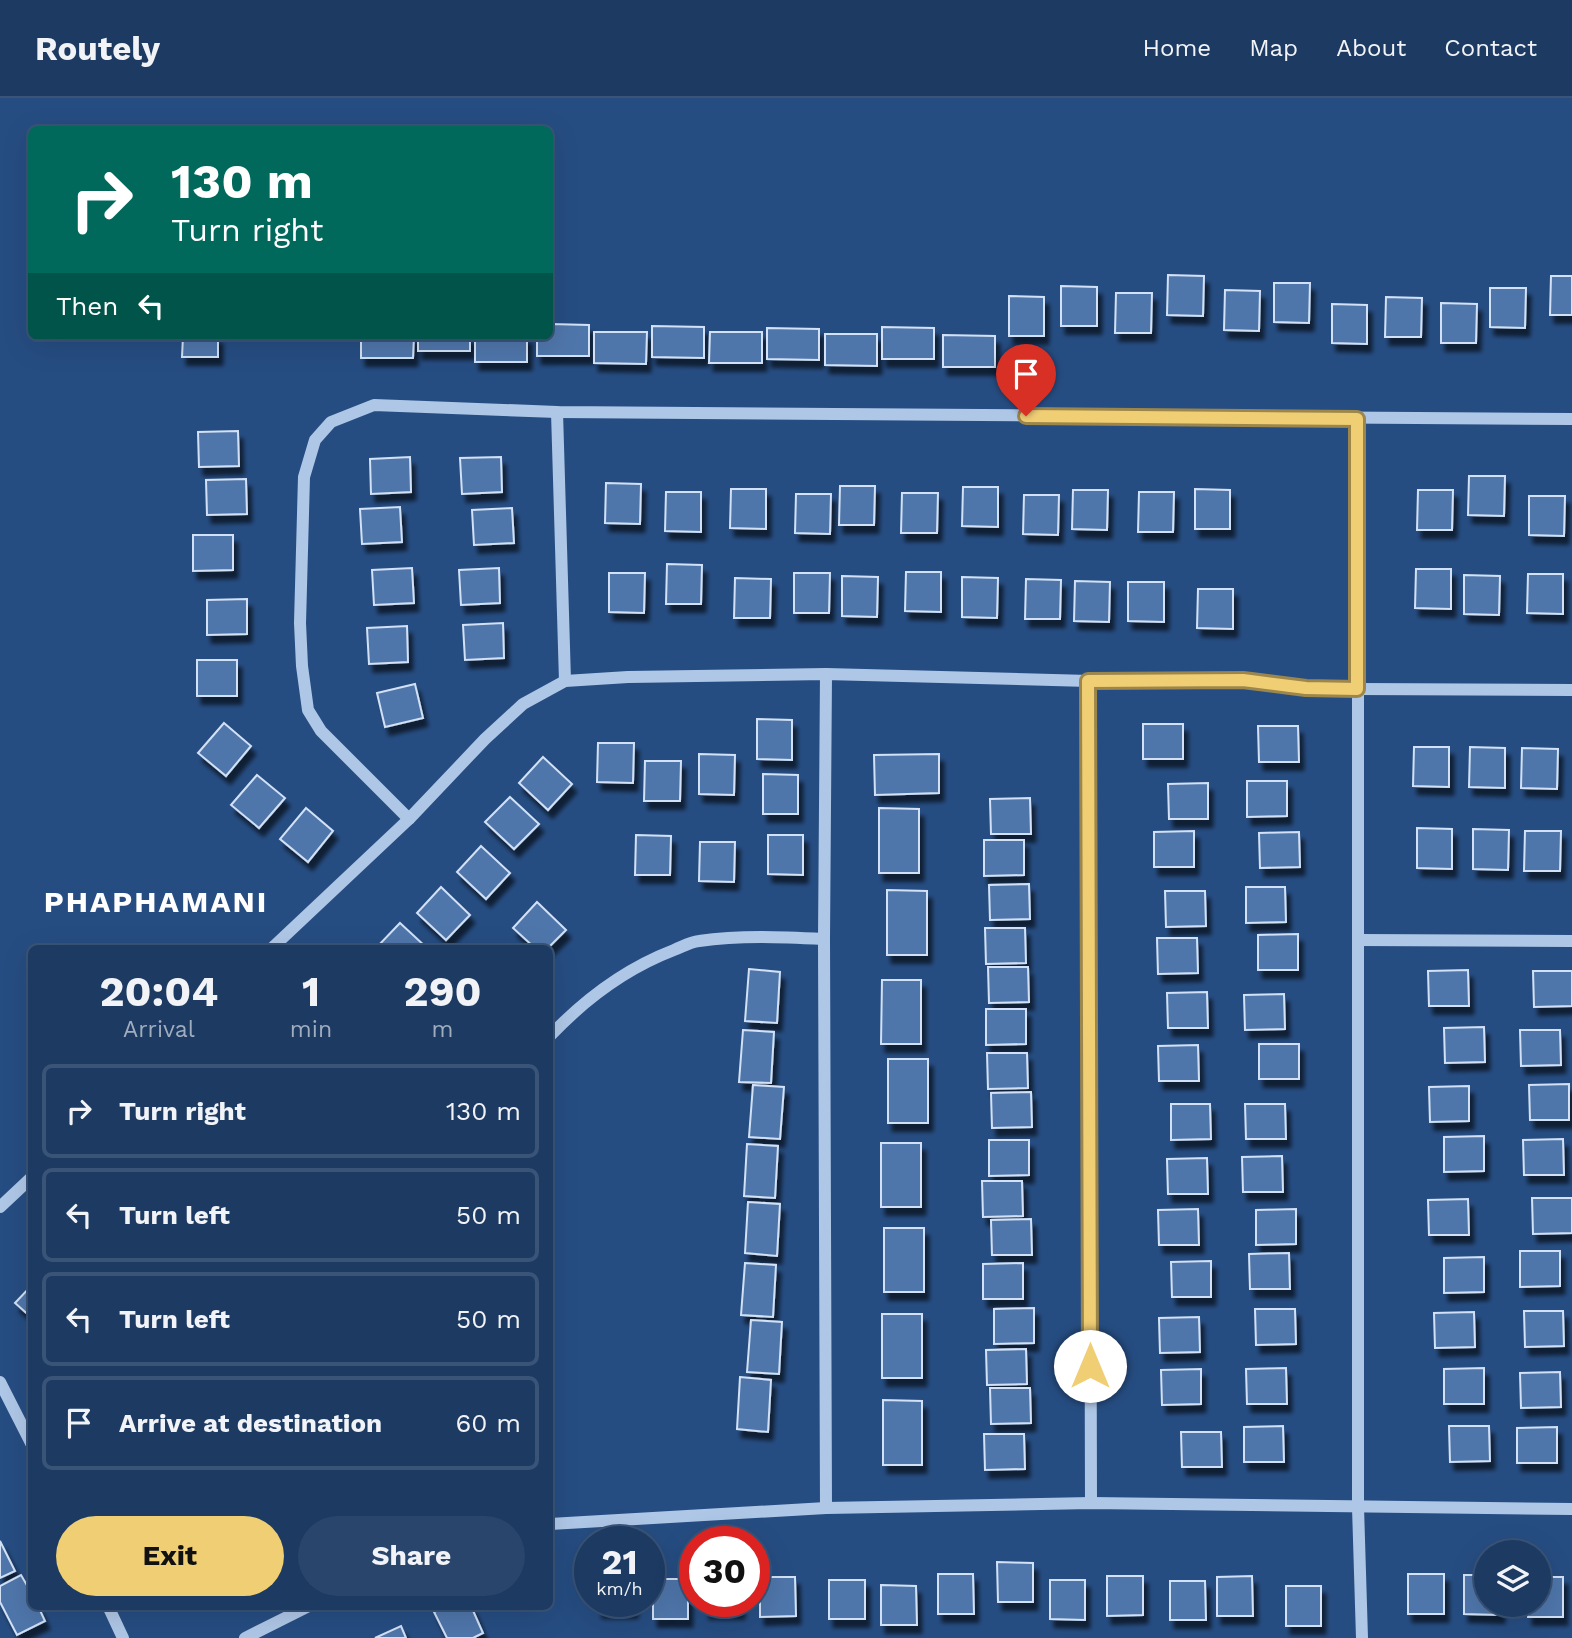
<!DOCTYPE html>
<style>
:root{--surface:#1c3a62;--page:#29456b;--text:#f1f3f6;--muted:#a0adbe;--line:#3a5477;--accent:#f0ce74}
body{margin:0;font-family:"Work Sans",sans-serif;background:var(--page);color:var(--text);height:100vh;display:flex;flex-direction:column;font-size:26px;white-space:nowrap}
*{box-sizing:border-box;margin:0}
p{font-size:23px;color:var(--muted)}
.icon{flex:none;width:38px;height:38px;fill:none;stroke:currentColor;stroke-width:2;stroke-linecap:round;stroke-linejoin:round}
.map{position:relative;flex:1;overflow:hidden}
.details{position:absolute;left:28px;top:847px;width:525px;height:665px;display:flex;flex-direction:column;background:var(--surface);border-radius:10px;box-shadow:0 7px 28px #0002,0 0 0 2px var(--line)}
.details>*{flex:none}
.top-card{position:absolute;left:28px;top:28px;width:525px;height:214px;border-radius:10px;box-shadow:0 7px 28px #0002,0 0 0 2px var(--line);background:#00695c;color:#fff;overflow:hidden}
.fabs{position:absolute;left:1474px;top:1442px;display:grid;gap:14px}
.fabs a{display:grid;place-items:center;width:77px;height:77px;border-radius:50%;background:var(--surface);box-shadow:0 7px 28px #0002,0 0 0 2px var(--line);font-size:35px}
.speed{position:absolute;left:574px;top:1428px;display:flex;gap:14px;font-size:35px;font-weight:700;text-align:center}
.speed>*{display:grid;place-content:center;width:91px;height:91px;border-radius:50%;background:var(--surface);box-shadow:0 7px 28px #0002,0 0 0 2px var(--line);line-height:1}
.speed small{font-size:18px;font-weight:400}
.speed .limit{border:10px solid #d22;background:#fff;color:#111}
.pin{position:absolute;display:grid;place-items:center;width:60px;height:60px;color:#fff;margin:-72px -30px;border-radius:50% 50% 50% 0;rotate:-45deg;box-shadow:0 0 7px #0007}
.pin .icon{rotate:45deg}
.me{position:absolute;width:77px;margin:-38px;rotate:0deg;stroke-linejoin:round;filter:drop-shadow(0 0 5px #0008)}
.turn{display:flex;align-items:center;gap:24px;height:147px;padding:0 28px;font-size:32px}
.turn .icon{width:91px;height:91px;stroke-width:2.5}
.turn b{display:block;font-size:49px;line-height:60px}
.then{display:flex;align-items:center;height:66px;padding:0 28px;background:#0003;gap:14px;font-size:26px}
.eta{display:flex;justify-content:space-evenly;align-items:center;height:119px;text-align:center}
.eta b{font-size:42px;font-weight:700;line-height:49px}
.action{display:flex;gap:14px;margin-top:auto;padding:14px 28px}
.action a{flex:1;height:80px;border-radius:42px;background:var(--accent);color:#111;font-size:28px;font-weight:700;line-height:80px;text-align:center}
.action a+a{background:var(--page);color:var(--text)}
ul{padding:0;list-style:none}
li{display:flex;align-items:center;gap:21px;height:94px;margin:0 14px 10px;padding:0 14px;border:4px solid var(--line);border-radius:10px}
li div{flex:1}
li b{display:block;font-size:26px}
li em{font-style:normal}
header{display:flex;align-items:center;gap:42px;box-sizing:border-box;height:98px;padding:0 35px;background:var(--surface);border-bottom:2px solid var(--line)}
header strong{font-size:33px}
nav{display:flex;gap:38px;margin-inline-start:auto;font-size:24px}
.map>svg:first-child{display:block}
</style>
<header>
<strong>Routely</strong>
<nav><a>Home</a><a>Map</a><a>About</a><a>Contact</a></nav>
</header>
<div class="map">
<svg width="1572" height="1540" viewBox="0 0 1572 1540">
<defs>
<filter id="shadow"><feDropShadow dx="4.5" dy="8" stdDeviation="2" flood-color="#0009"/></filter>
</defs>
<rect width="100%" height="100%" fill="#264d82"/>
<!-- building -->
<g fill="#4f76ab" stroke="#d2e1f5" stroke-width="2" filter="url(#shadow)">
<polygon points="1168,177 1204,178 1203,218 1167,217"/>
<polygon points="1551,178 1572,178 1572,217 1550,217"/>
<polygon points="1274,185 1310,185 1309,225 1274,224"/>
<polygon points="1061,188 1097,189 1097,228 1061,228"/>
<polygon points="1490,190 1526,190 1525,230 1490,229"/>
<polygon points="1225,192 1260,193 1259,233 1224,232"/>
<polygon points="1116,195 1152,195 1151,235 1115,235"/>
<polygon points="1009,198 1044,199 1044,238 1009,238"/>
<polygon points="1386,199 1422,200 1421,239 1385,239"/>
<polygon points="1441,205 1477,206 1476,245 1441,245"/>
<polygon points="1332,206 1367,207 1367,246 1332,245"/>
<polygon points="550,226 589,227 589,258 537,258 537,238 550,238"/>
<polygon points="652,228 704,229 704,260 652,259"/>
<polygon points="882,229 934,230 934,261 882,261"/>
<polygon points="767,230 819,231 819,262 767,261"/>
<polygon points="594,234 647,234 646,266 594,265"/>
<polygon points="710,234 762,234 762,265 709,265"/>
<polygon points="825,236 877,236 877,268 825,267"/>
<polygon points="943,237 995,238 995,269 943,269"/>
<polygon points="183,238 218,238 218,259 182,259"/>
<polygon points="361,238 414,238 413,260 361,260"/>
<rect x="418" y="238" width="52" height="15"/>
<rect x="475" y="238" width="52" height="26"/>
<polygon points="238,333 239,368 199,369 198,334"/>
<polygon points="410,359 411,394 371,396 370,361"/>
<polygon points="501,359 502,394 462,396 460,360"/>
<polygon points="1469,378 1505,378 1504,418 1468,417"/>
<polygon points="246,381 247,416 207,417 206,382"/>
<polygon points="606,385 641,386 640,426 605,425"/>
<polygon points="840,388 875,388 874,427 839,427"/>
<polygon points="963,389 998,389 998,429 962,428"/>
<polygon points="731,391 766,391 766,431 730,430"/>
<polygon points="1195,391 1230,392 1230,431 1195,431"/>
<polygon points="1073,392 1108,392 1107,432 1072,431"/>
<polygon points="1418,392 1453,392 1452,432 1417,432"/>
<polygon points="666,394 701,394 701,434 665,433"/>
<polygon points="1139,394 1174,394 1173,434 1138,434"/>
<polygon points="902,395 938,395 937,435 901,435"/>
<polygon points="796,396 831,396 830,436 795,435"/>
<polygon points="1024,397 1059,397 1058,437 1023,436"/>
<polygon points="1529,398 1565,398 1564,438 1529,437"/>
<polygon points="400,409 402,444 362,446 360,411"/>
<polygon points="512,410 514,445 474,447 472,412"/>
<polygon points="193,437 233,437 233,472 193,473"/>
<polygon points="667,466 702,467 701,506 666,506"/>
<polygon points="412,470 414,505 374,507 372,472"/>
<polygon points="499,470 500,505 461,507 459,472"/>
<polygon points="1416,471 1451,471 1451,511 1415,510"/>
<polygon points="906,474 941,474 941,514 905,513"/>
<polygon points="609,475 645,475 644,515 609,514"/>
<polygon points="794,475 830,475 829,515 794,515"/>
<polygon points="1528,476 1563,476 1563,516 1527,515"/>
<polygon points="1464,477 1500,478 1499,517 1464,516"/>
<polygon points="842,478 878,479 877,519 842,518"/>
<polygon points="962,479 998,480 997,520 962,519"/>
<polygon points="735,480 771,481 770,520 734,520"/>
<polygon points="1026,481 1061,482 1060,521 1025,521"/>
<polygon points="1075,483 1110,484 1109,524 1074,523"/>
<polygon points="1128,484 1164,484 1164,524 1128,523"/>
<polygon points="1198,491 1233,491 1233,531 1197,530"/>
<polygon points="247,501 247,536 207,537 207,502"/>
<polygon points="503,525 504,560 465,562 463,527"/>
<polygon points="407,528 408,564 369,566 367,530"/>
<rect x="197" y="562" width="40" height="36"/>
<polygon points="415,586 423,620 385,629 377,595"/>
<polygon points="757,621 792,622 792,662 757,661"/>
<polygon points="224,625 251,648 226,678 198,655"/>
<rect x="1143" y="626" width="40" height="35"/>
<polygon points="1258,628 1298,628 1299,664 1259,664"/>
<polygon points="598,645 634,645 633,685 597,684"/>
<polygon points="1414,649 1449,649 1449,689 1413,688"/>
<polygon points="1470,649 1505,650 1505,690 1469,689"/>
<polygon points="1522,650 1558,651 1557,691 1521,690"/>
<polygon points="699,656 735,657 734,697 699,696"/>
<polygon points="939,656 939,695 875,697 874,657"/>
<polygon points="543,659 572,686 548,712 519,685"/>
<polygon points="645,663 681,663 680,703 644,703"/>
<polygon points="763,676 798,677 798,716 763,716"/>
<polygon points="257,677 285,700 259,730 231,707"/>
<polygon points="1247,683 1287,683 1287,718 1247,719"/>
<polygon points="1208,685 1208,721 1169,721 1168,686"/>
<polygon points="510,699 539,726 514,751 485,724"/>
<polygon points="1030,700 1031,736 991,736 990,701"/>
<polygon points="306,710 333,733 308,764 280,741"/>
<polygon points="879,710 919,711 919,775 879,775"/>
<polygon points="1417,730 1452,731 1452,771 1417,770"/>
<polygon points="1473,731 1509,732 1508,772 1473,771"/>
<polygon points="1194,733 1194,769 1154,769 1154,734"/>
<polygon points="1525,733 1561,733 1560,773 1524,773"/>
<polygon points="1299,734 1300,769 1260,770 1259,735"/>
<polygon points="636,737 671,738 670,777 635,777"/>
<polygon points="768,737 803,737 803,777 768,776"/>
<polygon points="984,742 1024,742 1024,777 984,778"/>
<polygon points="700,744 735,744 734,784 699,783"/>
<polygon points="481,748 510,775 486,801 457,774"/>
<polygon points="1029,786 1030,821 990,822 989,787"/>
<polygon points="441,789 470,817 446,842 417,815"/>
<polygon points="1246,789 1285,789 1286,824 1246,825"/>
<polygon points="887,792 927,793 927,857 887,857"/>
<polygon points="1165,793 1205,793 1206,828 1166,829"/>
<polygon points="537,804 566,832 548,850 535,850 513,830"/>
<polygon points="400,825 427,850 376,850"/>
<polygon points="985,830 1025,830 1026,865 986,866"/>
<polygon points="1298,836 1298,872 1258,872 1258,837"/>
<polygon points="1157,840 1197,840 1198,875 1158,876"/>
<polygon points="988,869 1028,869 1029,904 989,905"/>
<polygon points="749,871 780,874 777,925 745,923"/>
<polygon points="1468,872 1469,908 1429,908 1428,873"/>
<polygon points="1533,873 1572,873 1572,908 1534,909"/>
<polygon points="882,882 921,882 921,946 881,946"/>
<polygon points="1207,894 1208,930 1168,930 1167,895"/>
<polygon points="1284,896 1285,931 1245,932 1244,897"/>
<polygon points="986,911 1026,911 1026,946 986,947"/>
<polygon points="1484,929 1485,964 1445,965 1444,930"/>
<polygon points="743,932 774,934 771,985 739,984"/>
<polygon points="1520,932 1560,932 1561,967 1521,968"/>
<rect x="1259" y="946" width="40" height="35"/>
<polygon points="1198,947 1199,983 1159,983 1158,948"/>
<polygon points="987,955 1027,955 1028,990 988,991"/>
<rect x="888" y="961" width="40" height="64"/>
<polygon points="1569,986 1569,1022 1530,1022 1529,987"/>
<polygon points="753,987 784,989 780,1041 749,1039"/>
<polygon points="1469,988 1469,1023 1430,1024 1429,989"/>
<polygon points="1031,994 1032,1029 992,1030 991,995"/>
<polygon points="1171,1006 1210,1006 1211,1041 1171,1042"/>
<polygon points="1245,1006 1285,1006 1286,1041 1246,1041"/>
<polygon points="1484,1038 1484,1073 1444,1074 1444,1039"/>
<polygon points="1563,1041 1564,1077 1524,1077 1523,1042"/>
<polygon points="989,1042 1029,1042 1029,1077 989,1078"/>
<rect x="881" y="1045" width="40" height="64"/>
<polygon points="747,1046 778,1048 775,1100 744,1098"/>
<polygon points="1282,1058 1283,1094 1243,1094 1242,1059"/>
<polygon points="1207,1060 1208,1096 1168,1096 1167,1061"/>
<polygon points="982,1083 1022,1083 1023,1118 983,1119"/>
<polygon points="1532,1100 1572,1100 1572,1135 1533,1136"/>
<polygon points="1468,1101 1469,1137 1429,1137 1428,1102"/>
<polygon points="748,1104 780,1106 777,1158 745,1155"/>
<polygon points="1198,1111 1199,1147 1159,1147 1158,1112"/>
<polygon points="1296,1111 1296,1146 1256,1147 1256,1112"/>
<polygon points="1031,1121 1032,1157 992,1157 991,1122"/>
<rect x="884" y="1130" width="40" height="64"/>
<polygon points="1520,1153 1560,1153 1560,1188 1520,1189"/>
<polygon points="1289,1155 1290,1191 1250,1191 1249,1156"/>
<polygon points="1484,1159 1484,1194 1444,1195 1444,1160"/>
<polygon points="1211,1163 1211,1199 1172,1199 1171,1164"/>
<polygon points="745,1165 776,1167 773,1219 741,1217"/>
<polygon points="1023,1165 1023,1201 983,1201 983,1166"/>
<polygon points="32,1187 32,1220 15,1205"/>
<polygon points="1034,1210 1034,1245 994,1246 994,1211"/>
<polygon points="1255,1211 1295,1211 1296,1246 1256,1247"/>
<polygon points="1524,1213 1563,1213 1564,1248 1525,1249"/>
<polygon points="1474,1214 1475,1249 1435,1250 1434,1215"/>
<rect x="882" y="1216" width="40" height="64"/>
<polygon points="1199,1219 1200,1254 1160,1255 1159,1220"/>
<polygon points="751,1222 782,1224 779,1276 747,1274"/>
<polygon points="1026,1251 1027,1286 987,1287 986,1252"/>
<polygon points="1286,1270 1287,1306 1247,1306 1246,1271"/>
<polygon points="1484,1270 1484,1306 1444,1306 1444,1271"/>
<polygon points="1201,1271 1201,1306 1162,1307 1161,1272"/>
<polygon points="1560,1274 1561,1309 1521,1310 1520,1275"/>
<polygon points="740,1279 771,1282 768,1334 737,1331"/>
<polygon points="990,1290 1030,1290 1031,1325 991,1326"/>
<polygon points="883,1302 922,1303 922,1367 883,1367"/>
<polygon points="1283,1328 1284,1364 1244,1364 1244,1329"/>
<polygon points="1449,1328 1489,1328 1490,1363 1450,1364"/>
<polygon points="1557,1329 1557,1365 1517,1365 1517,1330"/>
<polygon points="1181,1334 1221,1334 1222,1369 1182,1369"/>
<polygon points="984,1336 1024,1336 1025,1371 985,1372"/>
<polygon points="0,1443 15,1473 0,1480"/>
<polygon points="997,1464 1033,1465 1033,1504 998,1504"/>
<polygon points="938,1476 973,1476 974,1516 938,1516"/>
<rect x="1408" y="1476" width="36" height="40"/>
<polygon points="21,1477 32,1496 32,1508 38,1508 45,1523 17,1537 0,1504 0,1488"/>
<polygon points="1464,1477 1486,1477 1486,1507 1500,1507 1500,1517 1464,1516"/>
<polygon points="1107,1478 1143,1478 1143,1517 1107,1518"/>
<polygon points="1252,1478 1253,1518 1217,1518 1217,1479"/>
<polygon points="760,1479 795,1479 796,1518 760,1519"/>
<polygon points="1538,1479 1563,1479 1563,1519 1528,1519 1528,1507 1538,1507"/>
<rect x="653" y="1481" width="35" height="40"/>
<rect x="829" y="1482" width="36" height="39"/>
<polygon points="1050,1482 1085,1482 1085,1522 1050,1521"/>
<polygon points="1170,1483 1205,1483 1206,1522 1170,1522"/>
<polygon points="881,1487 916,1488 917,1527 881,1527"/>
<rect x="1286" y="1488" width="35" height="40"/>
<rect x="598" y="1503" width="35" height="9"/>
<rect x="705" y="1503" width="35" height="10"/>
<polygon points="447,1508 471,1508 483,1535 473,1540 447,1540 434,1514"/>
<polygon points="401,1528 406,1540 375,1540"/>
</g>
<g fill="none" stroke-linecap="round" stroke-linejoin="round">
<!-- minor -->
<g stroke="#afc7e7" stroke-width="12">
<polyline points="557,314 565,583"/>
<polyline points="1358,321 1358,1409 1362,1540"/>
<polyline points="826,576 824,841 826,1410"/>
<polyline points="1089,583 1091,1405"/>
<polyline points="409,721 321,633 308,612 302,568 300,525 304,379 315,342 331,324 374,307 557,314 1572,321"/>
<polyline points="1358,842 1572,843"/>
<polyline points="272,850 409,721 485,641 523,606 565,583 628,579 826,576 1089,583 1243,582 1306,590 1357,591 1572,592"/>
<path d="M550 938C584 902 627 870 674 852 682 849 690 844 699 843 740 837 782 839 824 841"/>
<polyline points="0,1109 32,1079"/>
<polyline points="0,1284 32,1347"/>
<polyline points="550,1426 826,1410 1091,1405 1572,1411"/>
<polyline points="108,1508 123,1540"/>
<polyline points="245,1540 309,1508"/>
</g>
</g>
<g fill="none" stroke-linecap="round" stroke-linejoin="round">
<defs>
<polyline id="route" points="1026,318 1357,321 1357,591 1306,590 1243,582 1088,583 1090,1268"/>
</defs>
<!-- route casing -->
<use href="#route" stroke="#9c864b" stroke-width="18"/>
<!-- route -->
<use href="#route" stroke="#f0ce74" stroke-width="12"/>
</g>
<g text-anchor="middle" stroke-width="7" stroke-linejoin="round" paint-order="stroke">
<!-- district labels -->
<g font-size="30" font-weight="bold" letter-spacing="2" fill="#fff" stroke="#264d82">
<text x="156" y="814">PHAPHAMANI</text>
</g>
</g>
</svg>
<div class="fabs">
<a><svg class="icon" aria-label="layers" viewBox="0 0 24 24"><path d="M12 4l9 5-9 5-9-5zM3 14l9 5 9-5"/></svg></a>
</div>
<div class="speed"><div>21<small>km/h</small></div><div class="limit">30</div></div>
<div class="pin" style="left:1026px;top:318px;background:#d93025"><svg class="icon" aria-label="arrive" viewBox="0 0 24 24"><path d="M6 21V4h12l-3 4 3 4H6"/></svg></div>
<svg class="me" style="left:1090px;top:1268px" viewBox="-20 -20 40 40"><circle r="19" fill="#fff"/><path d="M0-13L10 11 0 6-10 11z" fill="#f0ce74"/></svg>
<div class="top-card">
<div class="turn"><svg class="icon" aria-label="right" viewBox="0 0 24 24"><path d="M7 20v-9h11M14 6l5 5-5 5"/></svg><div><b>130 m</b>Turn right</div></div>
<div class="then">Then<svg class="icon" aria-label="left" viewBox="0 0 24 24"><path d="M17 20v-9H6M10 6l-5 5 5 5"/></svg></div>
</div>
<section class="details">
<div class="eta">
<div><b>20:04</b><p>Arrival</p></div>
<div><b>1</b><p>min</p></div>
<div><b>290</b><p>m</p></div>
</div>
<ul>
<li><svg class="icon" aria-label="right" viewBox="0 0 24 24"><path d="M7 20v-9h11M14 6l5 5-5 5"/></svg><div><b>Turn right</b></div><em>130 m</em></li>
<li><svg class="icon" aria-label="left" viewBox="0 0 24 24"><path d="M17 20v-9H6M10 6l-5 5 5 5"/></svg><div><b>Turn left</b></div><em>50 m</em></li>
<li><svg class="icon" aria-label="left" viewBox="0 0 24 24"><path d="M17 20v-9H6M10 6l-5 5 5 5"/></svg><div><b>Turn left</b></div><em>50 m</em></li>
<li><svg class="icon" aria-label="arrive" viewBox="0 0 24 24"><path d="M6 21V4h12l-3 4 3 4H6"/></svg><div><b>Arrive at destination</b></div><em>60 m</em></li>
</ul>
<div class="action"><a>Exit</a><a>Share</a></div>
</section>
</div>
